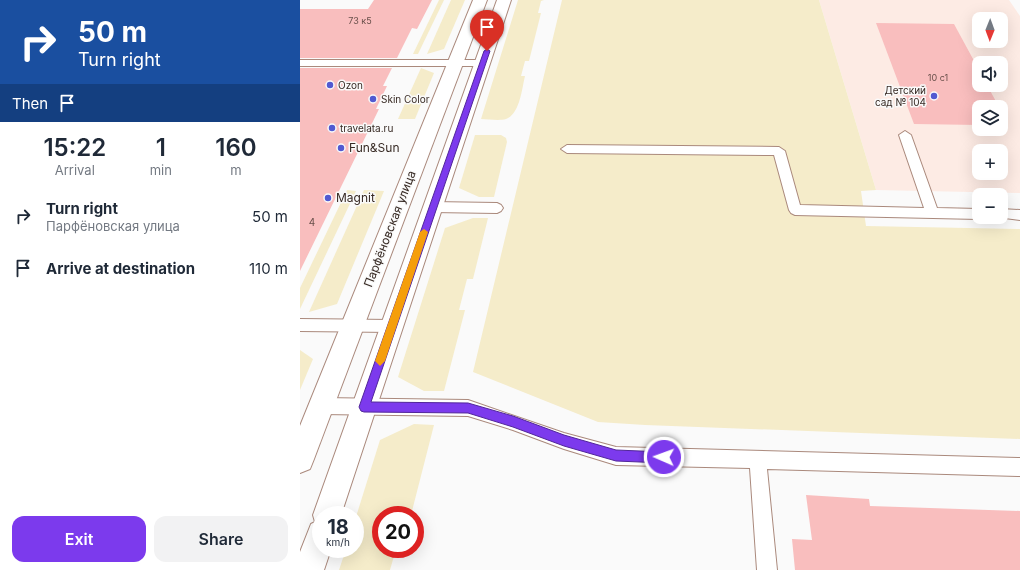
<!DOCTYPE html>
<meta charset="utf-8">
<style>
:root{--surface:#fff;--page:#f2f2f3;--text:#1f2937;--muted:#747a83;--accent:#7c3aed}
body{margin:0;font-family:Inter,sans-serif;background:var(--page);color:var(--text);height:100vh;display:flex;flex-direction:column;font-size:15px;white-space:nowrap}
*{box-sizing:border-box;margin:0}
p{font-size:13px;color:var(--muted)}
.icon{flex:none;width:22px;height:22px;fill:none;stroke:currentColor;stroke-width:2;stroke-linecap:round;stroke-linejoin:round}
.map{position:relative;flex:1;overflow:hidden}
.drawer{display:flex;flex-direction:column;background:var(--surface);width:300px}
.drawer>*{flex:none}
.banner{background:#1a4fa0;color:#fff;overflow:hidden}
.needle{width:26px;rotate:181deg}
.controls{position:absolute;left:672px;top:12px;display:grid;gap:8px}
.controls a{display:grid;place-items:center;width:36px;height:36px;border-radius:8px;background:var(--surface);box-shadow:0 4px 16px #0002;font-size:20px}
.speed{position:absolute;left:12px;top:506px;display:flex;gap:8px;font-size:20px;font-weight:700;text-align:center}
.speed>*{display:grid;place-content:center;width:52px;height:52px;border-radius:50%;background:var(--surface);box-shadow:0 4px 16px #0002;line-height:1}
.speed small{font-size:10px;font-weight:400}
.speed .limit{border:6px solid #d22;background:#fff;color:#111}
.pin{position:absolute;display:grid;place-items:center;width:34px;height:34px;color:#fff;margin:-41px -17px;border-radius:50% 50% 50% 0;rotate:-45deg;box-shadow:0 0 4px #0007}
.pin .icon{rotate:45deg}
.me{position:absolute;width:44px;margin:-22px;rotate:272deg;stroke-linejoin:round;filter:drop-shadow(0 0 3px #0008)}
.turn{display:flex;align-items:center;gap:14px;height:84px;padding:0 12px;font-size:18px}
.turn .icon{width:52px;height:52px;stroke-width:2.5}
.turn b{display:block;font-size:28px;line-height:34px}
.then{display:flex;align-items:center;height:38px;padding:0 12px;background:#0003;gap:8px;font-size:15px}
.eta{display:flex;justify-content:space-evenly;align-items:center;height:68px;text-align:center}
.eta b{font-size:24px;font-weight:600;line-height:28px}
.action{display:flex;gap:8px;margin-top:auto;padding:8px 12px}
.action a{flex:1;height:46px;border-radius:12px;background:var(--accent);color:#fff;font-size:16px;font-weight:600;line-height:46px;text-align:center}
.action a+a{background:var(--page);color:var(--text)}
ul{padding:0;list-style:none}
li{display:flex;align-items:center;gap:12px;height:52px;padding:0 12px}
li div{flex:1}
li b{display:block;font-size:15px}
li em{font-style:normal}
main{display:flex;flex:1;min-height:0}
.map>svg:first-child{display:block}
</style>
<main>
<section class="drawer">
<div class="banner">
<div class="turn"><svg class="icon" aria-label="right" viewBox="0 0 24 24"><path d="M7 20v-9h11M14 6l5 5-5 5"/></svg><div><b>50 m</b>Turn right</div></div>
<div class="then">Then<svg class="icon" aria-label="arrive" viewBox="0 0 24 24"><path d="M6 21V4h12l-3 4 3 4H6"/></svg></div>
</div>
<div class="eta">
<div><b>15:22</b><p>Arrival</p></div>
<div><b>1</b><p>min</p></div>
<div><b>160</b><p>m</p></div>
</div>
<ul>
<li><svg class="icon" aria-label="right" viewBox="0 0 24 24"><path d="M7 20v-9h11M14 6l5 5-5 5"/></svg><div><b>Turn right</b><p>Парфёновская улица</p></div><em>50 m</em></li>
<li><svg class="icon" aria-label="arrive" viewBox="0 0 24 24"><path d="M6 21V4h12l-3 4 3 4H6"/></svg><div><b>Arrive at destination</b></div><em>110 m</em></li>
</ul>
<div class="action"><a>Exit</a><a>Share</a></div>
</section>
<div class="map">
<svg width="720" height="570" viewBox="0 0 720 570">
<rect width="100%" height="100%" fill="#fafafa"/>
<!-- built -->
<path fill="#fdebe4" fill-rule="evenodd" d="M519 0H709L720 16V193L576 190ZM679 19H701V41H679ZM679 63H701V85H679ZM679 107H701V129H679ZM679 151H701V173H679Z"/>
<!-- green -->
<g fill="#f5ecca">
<polygon points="139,0 144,0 118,54 113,54"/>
<polygon points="151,0 165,0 144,49 127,54"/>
<path d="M218 0H244L241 1 238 13H241L229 61H225L221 76H225C222 88 220 114 206 119 199 121 188 119 181 119Z"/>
<polygon points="262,0 519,0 576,190 561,191 566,226 720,229 720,439 345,425 298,422 173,372"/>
<polygon points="121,68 134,73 115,119 98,119"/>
<polygon points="175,135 201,135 206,138 207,142 194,197 179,197 159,188"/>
<polygon points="47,190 56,191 0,309 0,288"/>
<polygon points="64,190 84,191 37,304 9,312"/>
<polygon points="173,218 188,218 173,279 167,279 159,310 165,310 144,391 124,391 98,377 145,228"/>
<polygon points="0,350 13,359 0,390"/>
<polygon points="114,424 134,425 111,515 81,515 81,549 96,549 90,570 39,570 46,549 55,549 55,520 80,440"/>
</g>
<!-- building -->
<g fill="#f9bebe">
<polygon points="74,0 132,0 117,29 112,28 97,58 0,58 0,9 68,9"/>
<polygon points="576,23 654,24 679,70 679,85 687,85 699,107 679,107 679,125 614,124"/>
<polygon points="0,68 92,68 83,86 87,86 76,109 79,109 0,271"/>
<polygon points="506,495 569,499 570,506 720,511 720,570 495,570 492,539 512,540"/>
</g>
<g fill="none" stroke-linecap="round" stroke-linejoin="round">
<defs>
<g id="lane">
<polygon points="0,60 182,60 187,63 182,66 0,66"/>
<polygon points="605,131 611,135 637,208 679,209 679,217 683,217 679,219 495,215 491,213 489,210 474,155 267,153 261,149 267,145 479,147 485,151 500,205 624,208 599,135"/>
<polygon points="132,202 197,203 201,205 203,208 201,211 197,213 132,212 128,210 126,207 128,204"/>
<polygon points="701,209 720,210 720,220 697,217 701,217"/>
<polygon points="0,319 92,320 97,321 99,326 97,331 92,332 0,331"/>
<polygon points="21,398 168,400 264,433 316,447 720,458 720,476 467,469 477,570 457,570 450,468 316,465 264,449 213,430 168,416 21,414 15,412 13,406 15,400"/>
</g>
<g id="secondary">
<polygon points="173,0 187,0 14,459 10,469 0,473 0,426"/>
<polygon points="197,0 211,0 41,515 21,515 21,549 31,549 24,570 0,570 0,552 11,524 15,522 13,515"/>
</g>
</defs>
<!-- lane casing -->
<use href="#lane" stroke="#aa897c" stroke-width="2"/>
<!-- secondary casing -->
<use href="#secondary" stroke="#aa897c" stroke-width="2"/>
<!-- lane -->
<use href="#lane" fill="#fff" fill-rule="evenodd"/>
<!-- secondary -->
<use href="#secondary" fill="#fff" fill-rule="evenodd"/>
</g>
<!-- route -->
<polygon fill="#7c3aed" stroke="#51269a" points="187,49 190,51 71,402 168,403 213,416 264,435 316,450 364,452 367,453 369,457 367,461 364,463 316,461 264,446 213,427 168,413 64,412 61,411 59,407 184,51"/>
<!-- slow -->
<polygon fill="#f59e0b" points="124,229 128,232 85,361 80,366 75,361 120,232"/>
<!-- markers -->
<g fill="#525ad1" stroke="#fafafa" stroke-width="1.5">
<circle cx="30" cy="85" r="4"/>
<circle cx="634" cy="96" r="4"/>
<circle cx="73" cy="99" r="4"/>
<circle cx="32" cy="128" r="4"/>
<circle cx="41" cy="148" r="4"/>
<circle cx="28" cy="198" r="4"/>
</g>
<g text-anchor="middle" stroke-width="3" stroke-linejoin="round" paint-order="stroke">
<!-- far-number labels -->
<g font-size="9" fill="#684f4a">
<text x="60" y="24">73 к5</text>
<text x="638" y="81">10 с1</text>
</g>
<!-- far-poi labels -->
<g font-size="10" fill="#372a24" stroke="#fafafa" text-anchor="start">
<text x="38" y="89">Ozon</text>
<text x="626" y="94" text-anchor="end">Детский<tspan x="626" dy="12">сад № 104</tspan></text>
<text x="81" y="103">Skin Color</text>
<text x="40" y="132">travelata.ru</text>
</g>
<!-- number labels -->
<g font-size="10" fill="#684f4a">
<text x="12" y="226">4</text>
</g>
<!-- poi labels -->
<g font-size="12" fill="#372a24" stroke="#fafafa" text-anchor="start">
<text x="49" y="152">Fun&amp;Sun</text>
<text x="36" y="202">Magnit</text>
</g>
<!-- street labels -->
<g font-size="12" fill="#372a24" stroke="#fafafa">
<text transform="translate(90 229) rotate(-69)" y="4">Парфёновская улица</text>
</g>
</g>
</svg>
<div class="controls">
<a><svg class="needle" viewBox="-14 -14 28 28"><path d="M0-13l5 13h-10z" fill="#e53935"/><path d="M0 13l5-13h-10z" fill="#747a83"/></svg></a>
<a><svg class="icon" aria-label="sound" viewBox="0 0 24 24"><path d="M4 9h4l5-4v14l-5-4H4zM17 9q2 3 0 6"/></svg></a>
<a><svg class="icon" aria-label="layers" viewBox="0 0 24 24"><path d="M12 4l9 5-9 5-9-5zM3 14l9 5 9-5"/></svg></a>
<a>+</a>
<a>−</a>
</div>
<div class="speed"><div>18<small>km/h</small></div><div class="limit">20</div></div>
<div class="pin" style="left:187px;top:51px;background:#d93025"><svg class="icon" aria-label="arrive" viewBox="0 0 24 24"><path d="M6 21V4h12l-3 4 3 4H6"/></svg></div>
<svg class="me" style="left:364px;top:457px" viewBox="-20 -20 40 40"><circle r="17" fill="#7c3aed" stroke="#fff" stroke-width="3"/><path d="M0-11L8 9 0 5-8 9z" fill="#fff"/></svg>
</div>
</main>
